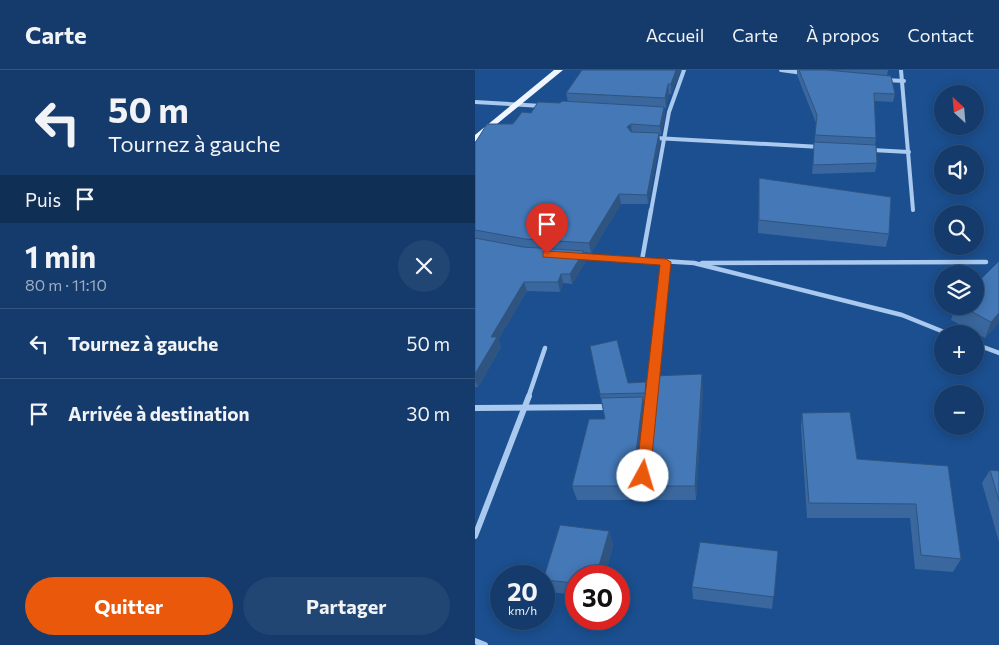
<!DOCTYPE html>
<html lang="fr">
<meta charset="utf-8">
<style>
:root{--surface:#143b6b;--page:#214673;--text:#f1f3f6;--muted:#9dadc1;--line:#33557e;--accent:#ea580c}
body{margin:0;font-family:Commissioner,sans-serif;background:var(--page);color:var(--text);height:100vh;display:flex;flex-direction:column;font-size:19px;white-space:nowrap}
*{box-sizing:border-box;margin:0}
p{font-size:16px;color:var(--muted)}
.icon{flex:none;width:28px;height:28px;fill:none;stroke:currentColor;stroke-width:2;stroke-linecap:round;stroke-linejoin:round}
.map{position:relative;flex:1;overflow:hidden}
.side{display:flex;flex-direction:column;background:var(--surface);width:475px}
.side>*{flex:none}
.hud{background:#143b6b;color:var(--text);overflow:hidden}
.needle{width:32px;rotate:334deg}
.tools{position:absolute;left:459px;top:15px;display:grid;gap:10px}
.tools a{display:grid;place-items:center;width:50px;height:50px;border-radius:50%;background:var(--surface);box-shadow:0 2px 12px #0003,0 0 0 1px var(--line);font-size:25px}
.speed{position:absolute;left:15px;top:495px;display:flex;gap:10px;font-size:25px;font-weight:700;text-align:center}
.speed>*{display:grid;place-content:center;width:65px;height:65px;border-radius:50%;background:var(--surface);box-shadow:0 2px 12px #0003,0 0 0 1px var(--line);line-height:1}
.speed small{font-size:12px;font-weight:400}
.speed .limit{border:8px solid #d22;background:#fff;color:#111}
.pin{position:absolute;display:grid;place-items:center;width:42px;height:42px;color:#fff;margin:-51px -21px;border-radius:50% 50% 50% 0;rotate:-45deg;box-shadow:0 0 5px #0007}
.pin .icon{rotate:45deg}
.me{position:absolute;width:55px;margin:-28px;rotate:6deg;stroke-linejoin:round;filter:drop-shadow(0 0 4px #0008)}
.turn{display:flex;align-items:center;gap:18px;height:105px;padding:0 25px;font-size:22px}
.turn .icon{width:65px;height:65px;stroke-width:2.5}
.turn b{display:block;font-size:35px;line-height:42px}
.then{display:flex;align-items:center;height:48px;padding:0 25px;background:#0003;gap:10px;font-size:19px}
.round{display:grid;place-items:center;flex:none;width:52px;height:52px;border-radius:26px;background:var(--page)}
.overview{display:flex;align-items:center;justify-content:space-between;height:85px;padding:0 25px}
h1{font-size:30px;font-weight:700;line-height:38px}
.action{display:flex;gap:10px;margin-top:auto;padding:10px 25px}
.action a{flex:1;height:58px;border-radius:30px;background:var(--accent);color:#fff;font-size:20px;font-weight:700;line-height:58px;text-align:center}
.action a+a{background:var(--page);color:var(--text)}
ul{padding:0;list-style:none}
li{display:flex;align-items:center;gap:15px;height:70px;padding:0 25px;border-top:1px solid var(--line)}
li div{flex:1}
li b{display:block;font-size:19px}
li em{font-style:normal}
header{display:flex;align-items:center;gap:30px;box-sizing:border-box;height:70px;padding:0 25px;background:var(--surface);border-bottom:1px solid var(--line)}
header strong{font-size:24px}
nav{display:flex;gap:28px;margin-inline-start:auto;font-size:18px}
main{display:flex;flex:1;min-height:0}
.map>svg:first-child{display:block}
</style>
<header>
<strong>Carte</strong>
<nav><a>Accueil</a><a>Carte</a><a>À propos</a><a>Contact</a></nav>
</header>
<main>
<section class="side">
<div class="hud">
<div class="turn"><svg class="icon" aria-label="left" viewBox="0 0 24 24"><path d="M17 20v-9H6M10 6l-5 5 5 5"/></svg><div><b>50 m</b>Tournez à gauche</div></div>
<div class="then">Puis<svg class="icon" aria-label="arrive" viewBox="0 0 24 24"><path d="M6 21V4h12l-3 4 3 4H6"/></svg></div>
</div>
<div class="overview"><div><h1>1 min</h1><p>80 m · 11:10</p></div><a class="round"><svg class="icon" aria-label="close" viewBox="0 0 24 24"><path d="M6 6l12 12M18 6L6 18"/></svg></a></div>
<ul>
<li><svg class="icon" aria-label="left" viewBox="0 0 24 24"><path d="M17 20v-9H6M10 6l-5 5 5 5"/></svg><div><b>Tournez à gauche</b></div><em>50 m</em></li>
<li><svg class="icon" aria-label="arrive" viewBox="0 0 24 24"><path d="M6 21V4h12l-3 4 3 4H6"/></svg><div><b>Arrivée à destination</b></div><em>30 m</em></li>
</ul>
<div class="action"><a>Quitter</a><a>Partager</a></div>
</section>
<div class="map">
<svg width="524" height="575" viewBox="0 0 524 575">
<rect width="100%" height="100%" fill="#1b4f8f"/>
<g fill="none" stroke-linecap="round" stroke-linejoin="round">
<!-- minor-far2 -->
<g stroke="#a9c9ee" stroke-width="4">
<polyline points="306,0 328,3"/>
<polyline points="426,0 438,140"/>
<polyline points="411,10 429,11"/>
<polyline points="0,32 67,36"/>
<polyline points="180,68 346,77"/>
<polyline points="397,80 434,82"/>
<polyline points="176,141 194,42 209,0"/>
</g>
<!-- minor-far1 -->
<g stroke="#a9c9ee" stroke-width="4.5">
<polyline points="104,186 219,193 427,245 474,264"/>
<polyline points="167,190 176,140"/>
<polyline points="227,193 511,192"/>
<polyline points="500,274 524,283"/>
<polyline points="53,328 70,278"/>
<polyline points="177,328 191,192"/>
</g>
<!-- minor -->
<g stroke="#a9c9ee" stroke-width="6">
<polyline points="0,338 135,337"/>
<polyline points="169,400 177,326"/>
<polyline points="0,466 54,326"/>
<polyline points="0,571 10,575"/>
</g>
<!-- primary -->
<polygon fill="#f0f6ff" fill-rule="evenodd" points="79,0 88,0 0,72 0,65"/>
</g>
<!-- wall -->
<g fill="#3a679d">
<polygon points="206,0 196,24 194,24 191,38 189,38 190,46 186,65 184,65 185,72 173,134 146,134 116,183 110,182 111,191 97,214 88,213 85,222 52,221 23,270 26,277 3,317 0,317 0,73 56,43 85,33 93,32 91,23"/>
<polygon points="322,0 413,0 412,5 420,24 418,32 399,31 401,68 400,75 402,93 400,102 337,104 341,53 322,5"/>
<polygon points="284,121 414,164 411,177 283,163"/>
<polygon points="481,236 500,236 524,252 510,268 476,250"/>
<polygon points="115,276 153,313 171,312 173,321 171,332 168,332 170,342 164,396 167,397 228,319 221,430 102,430 97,416 130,349"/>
<polygon points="327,343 382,389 473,396 486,489 478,502 440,499 435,448 332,448 326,358"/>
<polygon points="515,400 524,401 524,472 507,413"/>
<polygon points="134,461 138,475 130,506 101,506 101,525 75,522 69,512 69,507"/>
<polygon points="303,481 297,539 218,529 217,517"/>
</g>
<!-- shaded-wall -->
<g fill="#305480">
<polygon points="201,0 206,0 196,24 196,14"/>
<polygon points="193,14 194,24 191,38 190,28"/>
<polygon points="189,37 190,46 186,65 185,56"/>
<polygon points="156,54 157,63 152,57"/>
<polygon points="184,63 185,72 173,134 172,125"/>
<polygon points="144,124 146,134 116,183 114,173"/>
<polygon points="109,181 111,191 97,214 95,204"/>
<polygon points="86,204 88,213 85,222 83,212"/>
<polygon points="49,212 52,221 23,270 26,277 3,317 0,311 0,304 16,267"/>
<polygon points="524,243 524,252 510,268 516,252"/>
<polygon points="227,304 228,319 221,430 220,416"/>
<polygon points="171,312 173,321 171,332 170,323"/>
<polygon points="168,327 170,342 163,405 160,391"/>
<polygon points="134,461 138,475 130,506 121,506"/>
</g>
<!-- building -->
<g fill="#4478b7" stroke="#305480">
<polygon points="107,0 201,0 196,14 193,14 190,28 91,23"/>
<polygon points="324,0 352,0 416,6 420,24 399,23 401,68 340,65 342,45"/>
<polygon points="87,31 189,37 185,56 156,54 152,57 156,62 184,63 172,125 144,124 114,173 50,169 0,160 0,73 12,54 38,54 47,42 56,43 63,32 85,33"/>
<polygon points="339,72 401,75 402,93 338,95"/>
<polygon points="284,108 416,127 414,164 284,150"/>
<polygon points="0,168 48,177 109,181 95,204 86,204 83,212 49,212 16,267 22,267 0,304"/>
<polygon points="524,191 524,243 516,252 486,236 500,236 500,215"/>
<polygon points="142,270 153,313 171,312 170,323 125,324 115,276"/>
<polygon points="227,304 220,416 97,416 114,349 130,349 126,328 168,327 160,391 162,396 167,397 170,393 180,312 179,306"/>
<polygon points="375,342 382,389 473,396 486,489 446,485 441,434 334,433 327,343"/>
<polygon points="515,400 524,401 524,431"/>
<polygon points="85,455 134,461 121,506 101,506 101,513 69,510 69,507"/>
<polygon points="225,472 303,481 299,527 217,517"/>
</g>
<!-- route -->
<polygon fill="#ea580c" stroke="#983908" points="72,181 191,189 196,192 175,406 173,410 168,411 163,410 161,406 185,195 68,187 68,182"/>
</svg>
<div class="tools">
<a><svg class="needle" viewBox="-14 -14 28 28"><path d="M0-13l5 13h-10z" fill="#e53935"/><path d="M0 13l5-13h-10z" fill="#9dadc1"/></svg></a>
<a><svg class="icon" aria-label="sound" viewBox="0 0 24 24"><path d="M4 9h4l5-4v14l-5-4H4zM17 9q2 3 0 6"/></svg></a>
<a><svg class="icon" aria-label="search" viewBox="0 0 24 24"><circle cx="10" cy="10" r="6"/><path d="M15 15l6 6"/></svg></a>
<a><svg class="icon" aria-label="layers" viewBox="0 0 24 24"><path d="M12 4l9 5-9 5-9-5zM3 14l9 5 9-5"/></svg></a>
<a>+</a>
<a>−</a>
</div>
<div class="speed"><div>20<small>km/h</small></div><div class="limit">30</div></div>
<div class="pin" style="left:72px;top:184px;background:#d93025"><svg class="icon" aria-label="arrive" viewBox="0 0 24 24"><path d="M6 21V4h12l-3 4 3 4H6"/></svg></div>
<svg class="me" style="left:168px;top:406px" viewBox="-20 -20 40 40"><circle r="19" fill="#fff"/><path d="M0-13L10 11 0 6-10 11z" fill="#ea580c"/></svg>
</div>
</main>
